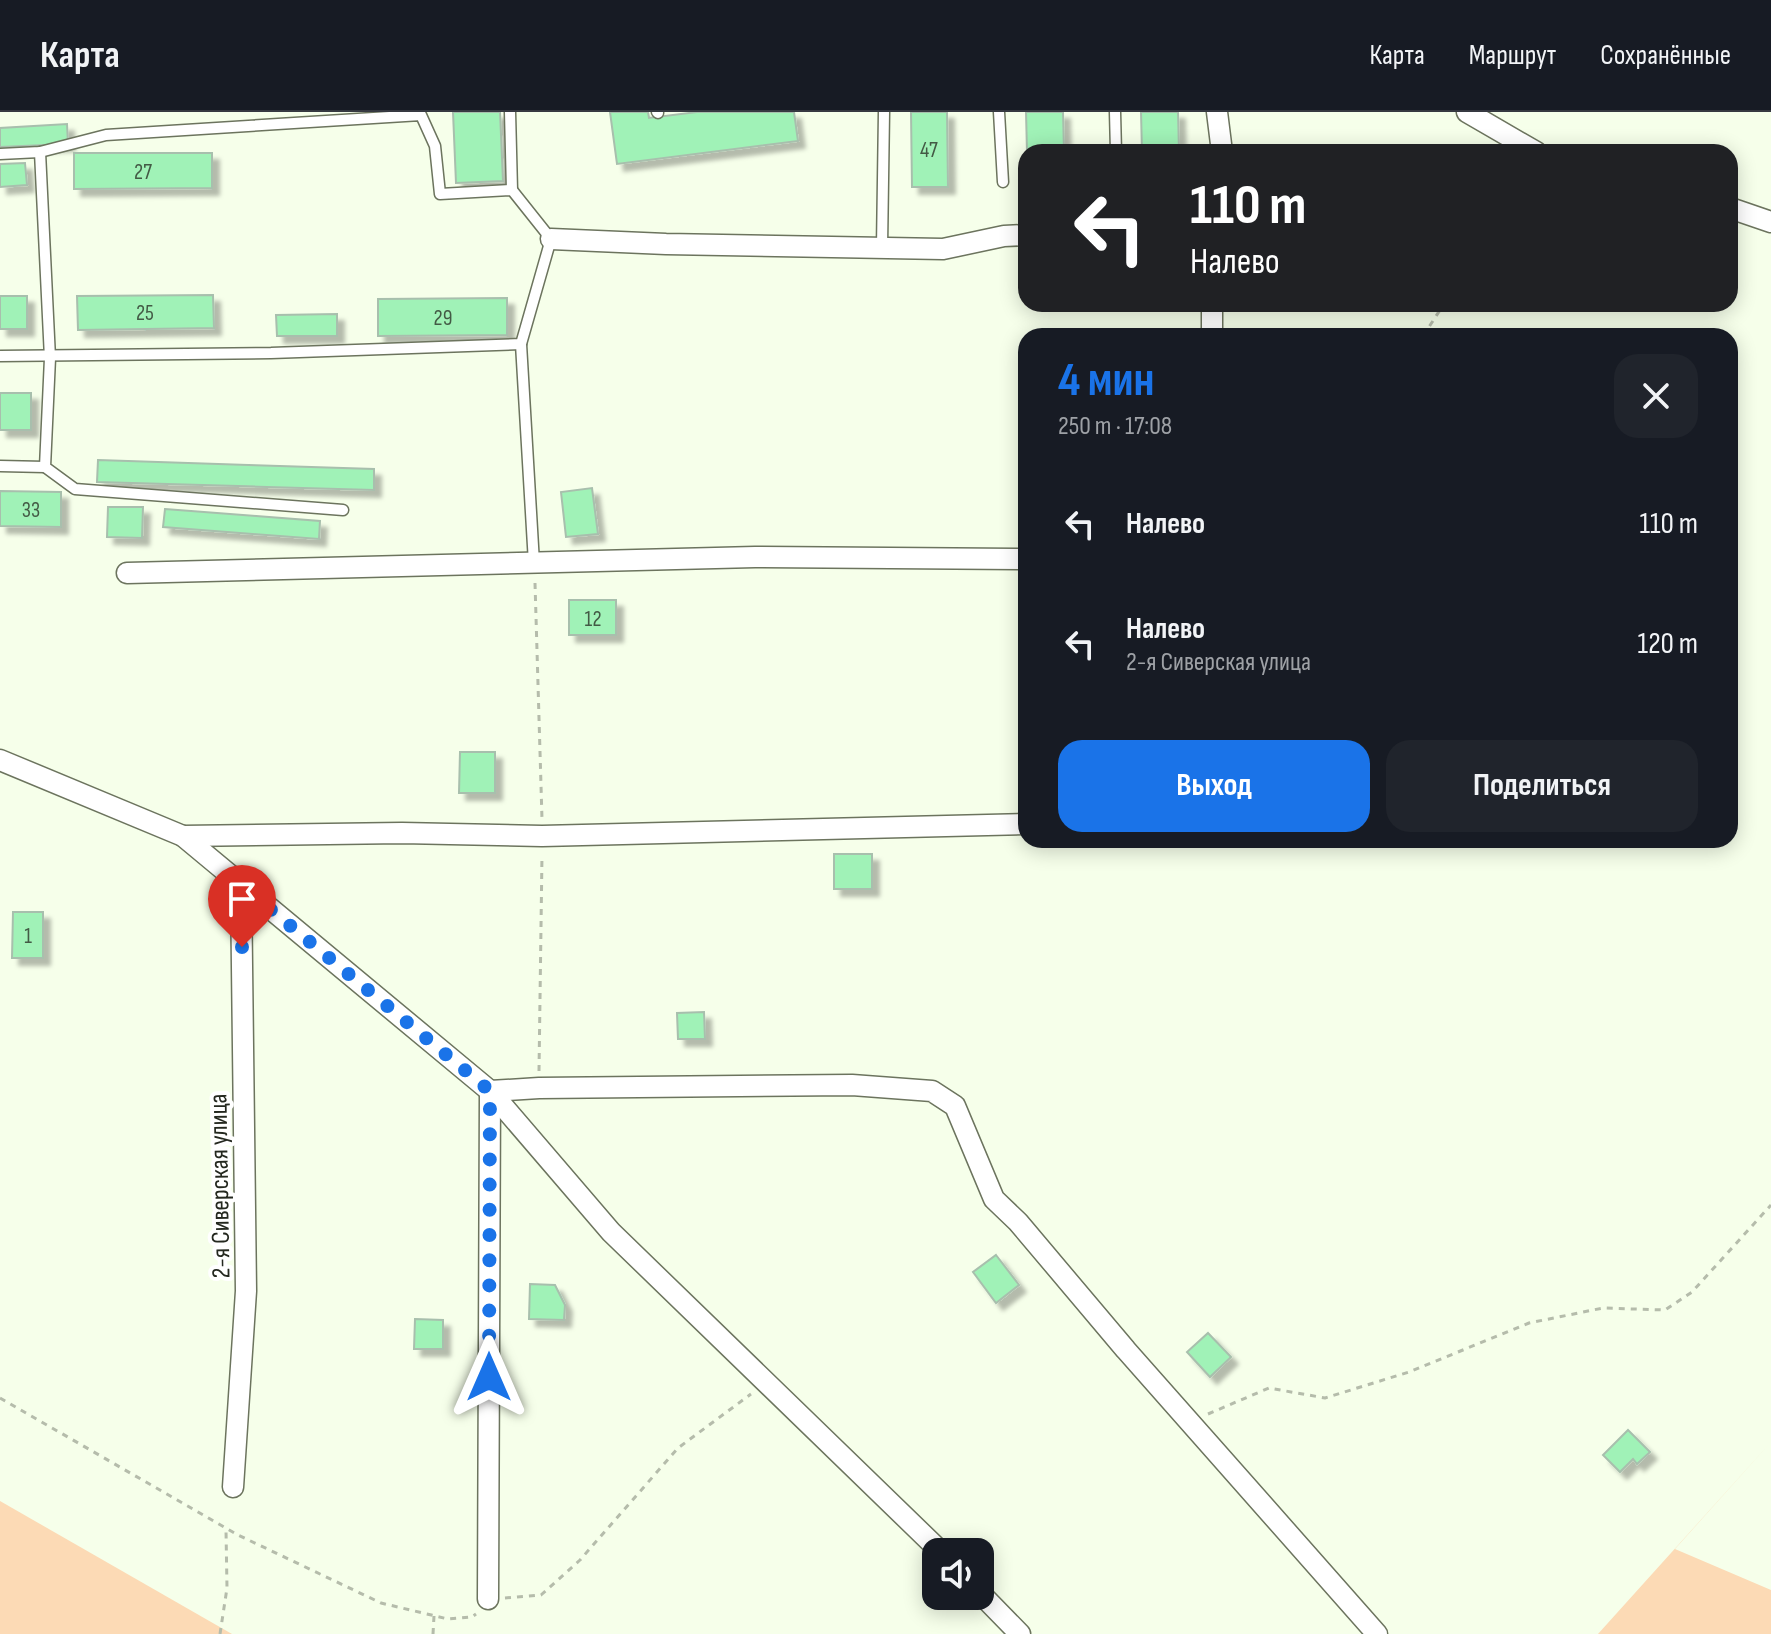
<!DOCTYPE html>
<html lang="ru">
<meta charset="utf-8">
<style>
:root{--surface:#171b24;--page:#20242c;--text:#f1f3f6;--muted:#9ea1a6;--line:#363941;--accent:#1a73e8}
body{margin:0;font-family:"Sofia Sans Condensed",sans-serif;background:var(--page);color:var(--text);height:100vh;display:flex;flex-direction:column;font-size:30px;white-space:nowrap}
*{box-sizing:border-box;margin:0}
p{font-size:26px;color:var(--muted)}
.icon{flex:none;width:44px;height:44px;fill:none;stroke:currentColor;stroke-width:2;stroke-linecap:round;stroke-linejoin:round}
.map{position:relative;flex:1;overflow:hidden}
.side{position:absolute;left:1018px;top:216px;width:720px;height:520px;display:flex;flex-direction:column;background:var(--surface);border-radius:24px;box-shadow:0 4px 20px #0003}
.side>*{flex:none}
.hud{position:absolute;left:1018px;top:32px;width:720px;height:168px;border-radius:24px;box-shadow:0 4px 20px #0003;background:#202124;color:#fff;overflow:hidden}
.buttons{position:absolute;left:922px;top:1426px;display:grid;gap:16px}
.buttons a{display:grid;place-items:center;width:72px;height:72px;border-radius:16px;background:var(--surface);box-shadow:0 4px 20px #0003;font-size:40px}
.pin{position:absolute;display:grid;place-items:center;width:68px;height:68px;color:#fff;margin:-82px -34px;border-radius:50% 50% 50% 0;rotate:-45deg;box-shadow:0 0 8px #0007}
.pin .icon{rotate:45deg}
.me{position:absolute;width:88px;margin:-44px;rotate:0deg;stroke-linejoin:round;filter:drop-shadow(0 0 6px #0008)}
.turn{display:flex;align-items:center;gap:28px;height:168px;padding:0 40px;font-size:36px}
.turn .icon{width:104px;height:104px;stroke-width:2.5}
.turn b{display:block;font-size:56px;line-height:68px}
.round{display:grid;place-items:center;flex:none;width:84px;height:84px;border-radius:24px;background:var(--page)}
.head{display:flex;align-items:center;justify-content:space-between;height:136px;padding:0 40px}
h1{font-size:48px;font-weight:700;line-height:60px;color:var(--accent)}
.button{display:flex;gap:16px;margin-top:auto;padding:16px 40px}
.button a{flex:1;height:92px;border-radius:24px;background:var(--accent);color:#fff;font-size:32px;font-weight:700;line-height:92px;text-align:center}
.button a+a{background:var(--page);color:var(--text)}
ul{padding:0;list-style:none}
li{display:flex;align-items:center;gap:24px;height:120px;padding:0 40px}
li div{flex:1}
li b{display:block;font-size:30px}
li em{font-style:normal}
header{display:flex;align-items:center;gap:48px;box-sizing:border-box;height:112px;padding:0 40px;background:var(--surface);border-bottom:2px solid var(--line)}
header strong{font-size:38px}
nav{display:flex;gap:44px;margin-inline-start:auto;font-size:28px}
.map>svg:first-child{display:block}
</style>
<header>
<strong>Карта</strong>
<nav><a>Карта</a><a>Маршрут</a><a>Сохранённые</a></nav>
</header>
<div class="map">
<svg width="1771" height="1522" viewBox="0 0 1771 1522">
<defs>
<filter id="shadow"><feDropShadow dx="7" dy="7" stdDeviation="2" flood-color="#0004"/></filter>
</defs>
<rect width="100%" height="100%" fill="#f6ffea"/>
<!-- green -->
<g fill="#fcdab5">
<polygon points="1771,1330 1675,1437 1771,1478 1771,1522 1598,1522"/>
<polygon points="0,1389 232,1522 0,1522"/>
</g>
<!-- building -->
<g fill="#a0f2b7" stroke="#a8bfad" stroke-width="2" filter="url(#shadow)">
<polygon points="453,0 500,0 503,69 456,71"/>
<polygon points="610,0 648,0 649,6 697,0 794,0 798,29 617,52"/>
<polygon points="911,0 947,0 948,75 912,75"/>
<polygon points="1026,0 1063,0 1064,40 1027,40"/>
<polygon points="1141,0 1178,0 1179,40 1142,40"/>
<polygon points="67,12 68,32 0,35 0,16"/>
<polygon points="74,41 212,41 212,76 74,77"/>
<polygon points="25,51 27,73 0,75 0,52"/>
<polygon points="213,183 214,216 78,218 77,184"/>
<rect x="0" y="184" width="27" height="33"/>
<polygon points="507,186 507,223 378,224 378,187"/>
<polygon points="337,202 337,224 277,224 276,203"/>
<rect x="0" y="281" width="31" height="37"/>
<polygon points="98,348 374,357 374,378 97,370"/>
<polygon points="592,376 598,422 566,425 561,380"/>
<polygon points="0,379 61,380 61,415 0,414"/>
<polygon points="108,395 143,395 142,426 107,425"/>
<polygon points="165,397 320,409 319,427 163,415"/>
<rect x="569" y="488" width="47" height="35"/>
<polygon points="460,640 495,640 495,681 459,681"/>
<rect x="834" y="742" width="38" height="35"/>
<polygon points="13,800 43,800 43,846 12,846"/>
<polygon points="704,900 705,927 678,927 677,901"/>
<polygon points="996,1143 1019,1173 996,1191 973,1160"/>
<polygon points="530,1172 555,1173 565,1193 564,1208 529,1207"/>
<polygon points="415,1207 443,1208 443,1237 414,1237"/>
<polygon points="1208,1221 1231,1245 1210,1265 1187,1240"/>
<polygon points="1628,1318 1650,1340 1637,1352 1633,1347 1620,1360 1603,1343"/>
</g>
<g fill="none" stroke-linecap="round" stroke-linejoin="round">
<defs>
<g id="service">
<polyline points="510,0 512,78"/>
<polyline points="657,0 658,1"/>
<polyline points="999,0 1003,70"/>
<polyline points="1115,0 1116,40"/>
<polyline points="40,40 50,246 45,355 75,377 343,398"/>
<polyline points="0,42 40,40 106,23 421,3 435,34 440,82 512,78 551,127 521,232 271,241 0,244"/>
<polyline points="882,135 884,0"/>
<polyline points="521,232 534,451"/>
<polyline points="0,354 45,355"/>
</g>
<g id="minor">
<polyline points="1217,0 1222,40"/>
<polyline points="1467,0 1536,40"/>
<polyline points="1730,96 1771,110"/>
<polyline points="551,127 666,132 943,137 1004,124 1026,123"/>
<polyline points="1212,192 1212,224"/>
<polyline points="127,461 755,445 1026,447"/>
<polyline points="0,648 183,724 490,979 611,1120 941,1440"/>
<polyline points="183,724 402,721 542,724 1026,712"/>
<polyline points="490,979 539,976 852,973 932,979 955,994 994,1087 1018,1110 1126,1238 1377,1522"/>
<polyline points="233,1375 246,1179 241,773"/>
<polyline points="980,1481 1020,1522"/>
<polyline points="488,1487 490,979"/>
</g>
</defs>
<!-- service casing -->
<use href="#service" stroke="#6c745e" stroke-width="13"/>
<!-- minor casing -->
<use href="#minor" stroke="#6c745e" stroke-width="23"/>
<!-- path -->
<g stroke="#b5bcab" stroke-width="3" stroke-dasharray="6 6" stroke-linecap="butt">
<polyline points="1423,224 1444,192"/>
<polyline points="535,471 542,707"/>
<polyline points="539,959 542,743"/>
<polyline points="0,1286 238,1423 381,1491 448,1507 472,1505 476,1502"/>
<polyline points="1208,1302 1269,1276 1325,1286 1409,1260 1529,1211 1603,1196 1665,1198 1692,1180 1771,1093"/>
<polyline points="505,1486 541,1483 580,1448 678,1336 751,1282"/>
<polyline points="220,1522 227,1476 226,1418"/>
<polyline points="433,1522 434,1504"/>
</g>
<!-- service -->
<use href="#service" stroke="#fff" stroke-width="10"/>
<!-- minor -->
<use href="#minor" stroke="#fff" stroke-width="20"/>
</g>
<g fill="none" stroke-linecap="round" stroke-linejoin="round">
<!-- route -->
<polyline stroke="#1a73e8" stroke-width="14" stroke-dasharray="0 25.2" points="242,835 241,773 490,979 489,1265"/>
</g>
<g text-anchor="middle" stroke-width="8" stroke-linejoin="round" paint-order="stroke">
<!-- number labels -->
<g font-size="22" fill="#435a45">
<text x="929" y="45">47</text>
<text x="143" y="67">27</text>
<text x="145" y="208">25</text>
<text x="443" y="213">29</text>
<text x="31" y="405">33</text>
<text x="593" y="514">12</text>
<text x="28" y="831">1</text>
</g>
<!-- street labels -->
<g font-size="26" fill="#24281f" stroke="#fff">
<text transform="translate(219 1074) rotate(-91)" y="9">2-я Сиверская улица</text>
</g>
</g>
</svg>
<div class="buttons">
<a><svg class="icon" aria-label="sound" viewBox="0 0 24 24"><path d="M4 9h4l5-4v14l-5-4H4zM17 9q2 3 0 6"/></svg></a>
</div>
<div class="pin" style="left:242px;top:835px;background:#d93025"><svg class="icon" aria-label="arrive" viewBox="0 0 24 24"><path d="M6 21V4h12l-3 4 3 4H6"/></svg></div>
<svg class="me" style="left:489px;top:1265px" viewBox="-20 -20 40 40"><path d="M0-17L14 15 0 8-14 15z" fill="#1a73e8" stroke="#fff" stroke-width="4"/></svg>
<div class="hud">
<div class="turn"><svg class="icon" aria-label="left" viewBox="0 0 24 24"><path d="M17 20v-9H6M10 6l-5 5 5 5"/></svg><div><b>110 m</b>Налево</div></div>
</div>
<section class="side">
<div class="head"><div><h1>4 мин</h1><p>250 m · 17:08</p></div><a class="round"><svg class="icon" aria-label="close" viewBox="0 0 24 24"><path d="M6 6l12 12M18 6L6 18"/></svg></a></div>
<ul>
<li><svg class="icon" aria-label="left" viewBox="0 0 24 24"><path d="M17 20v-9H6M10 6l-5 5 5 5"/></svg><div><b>Налево</b></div><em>110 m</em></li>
<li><svg class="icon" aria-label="left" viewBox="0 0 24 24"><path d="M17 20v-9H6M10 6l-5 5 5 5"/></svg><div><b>Налево</b><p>2-я Сиверская улица</p></div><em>120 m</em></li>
</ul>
<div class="button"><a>Выход</a><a>Поделиться</a></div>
</section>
</div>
